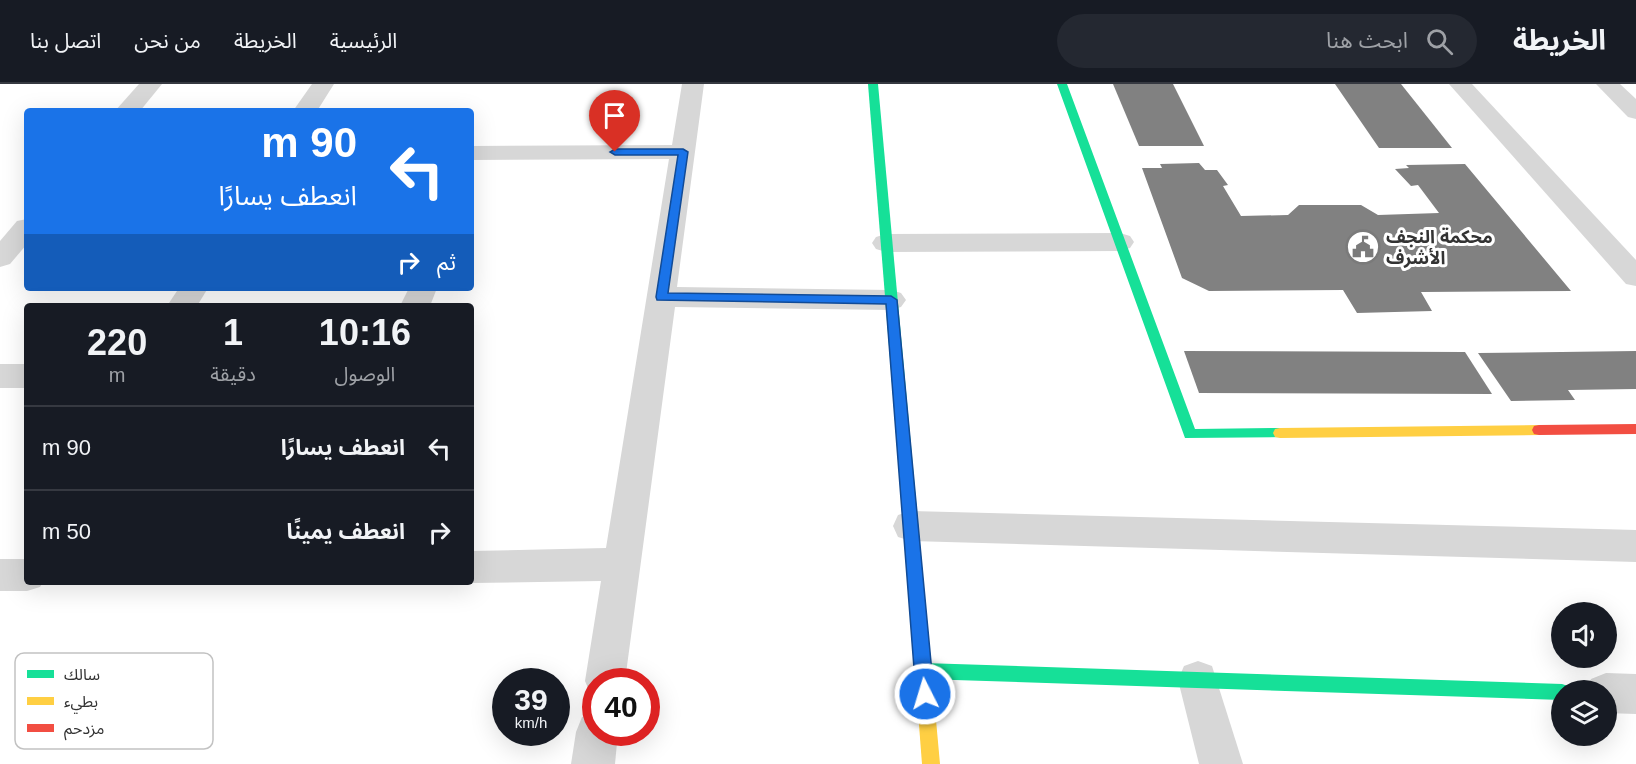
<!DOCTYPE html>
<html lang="ar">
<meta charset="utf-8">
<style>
:root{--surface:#171b24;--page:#242831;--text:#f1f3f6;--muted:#9ea1a6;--line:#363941}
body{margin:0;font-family:Arial,"Noto Sans Arabic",sans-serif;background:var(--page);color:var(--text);direction:rtl;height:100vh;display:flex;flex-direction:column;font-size:22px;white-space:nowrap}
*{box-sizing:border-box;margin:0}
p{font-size:20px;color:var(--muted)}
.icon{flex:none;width:33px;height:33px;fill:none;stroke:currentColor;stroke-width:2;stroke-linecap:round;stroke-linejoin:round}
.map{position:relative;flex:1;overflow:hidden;direction:ltr}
.panel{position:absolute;left:24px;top:219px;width:450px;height:282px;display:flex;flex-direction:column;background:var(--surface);border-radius:6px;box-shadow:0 6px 24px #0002;direction:rtl}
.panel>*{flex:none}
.guide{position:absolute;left:24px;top:24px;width:450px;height:183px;border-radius:6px;box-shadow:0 6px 24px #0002;direction:rtl;background:#1a73e8;color:#fff;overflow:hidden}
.buttons{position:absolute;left:1551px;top:518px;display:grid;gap:12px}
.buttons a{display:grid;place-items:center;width:66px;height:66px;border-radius:50%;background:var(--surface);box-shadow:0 6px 24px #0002;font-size:30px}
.speed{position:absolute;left:492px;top:584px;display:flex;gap:12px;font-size:30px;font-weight:700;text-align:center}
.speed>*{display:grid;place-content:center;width:78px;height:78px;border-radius:50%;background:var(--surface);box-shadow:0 6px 24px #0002;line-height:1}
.speed small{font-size:15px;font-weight:400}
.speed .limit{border:9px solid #d22;background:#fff;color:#111}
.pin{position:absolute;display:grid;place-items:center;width:51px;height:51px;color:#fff;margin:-62px -26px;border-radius:50% 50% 50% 0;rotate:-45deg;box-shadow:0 0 6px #0007}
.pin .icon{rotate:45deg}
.me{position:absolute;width:66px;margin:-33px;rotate:355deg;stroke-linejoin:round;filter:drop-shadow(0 0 4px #0008)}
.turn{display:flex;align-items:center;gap:21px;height:126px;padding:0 18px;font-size:27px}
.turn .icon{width:78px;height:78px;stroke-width:2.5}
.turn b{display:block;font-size:42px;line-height:51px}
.then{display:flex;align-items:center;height:57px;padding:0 18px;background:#0003;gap:12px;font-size:22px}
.eta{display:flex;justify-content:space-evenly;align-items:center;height:102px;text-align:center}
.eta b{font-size:36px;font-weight:600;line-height:42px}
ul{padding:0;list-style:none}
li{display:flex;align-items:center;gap:18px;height:84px;padding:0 18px;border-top:2px solid var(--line)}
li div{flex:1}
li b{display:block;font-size:22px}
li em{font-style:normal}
header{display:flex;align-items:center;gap:36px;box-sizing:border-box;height:84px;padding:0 30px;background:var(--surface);border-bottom:2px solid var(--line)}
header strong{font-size:28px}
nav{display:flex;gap:33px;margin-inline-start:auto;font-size:21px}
.search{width:420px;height:54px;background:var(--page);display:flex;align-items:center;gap:15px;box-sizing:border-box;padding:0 21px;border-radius:33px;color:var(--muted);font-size:22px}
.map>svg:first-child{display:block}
</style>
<header>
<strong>الخريطة</strong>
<div class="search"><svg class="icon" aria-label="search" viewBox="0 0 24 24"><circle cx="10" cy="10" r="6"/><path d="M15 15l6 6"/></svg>ابحث هنا</div>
<nav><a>الرئيسية</a><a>الخريطة</a><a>من نحن</a><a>اتصل بنا</a></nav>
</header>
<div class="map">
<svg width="1636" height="680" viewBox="0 0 1636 680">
<rect width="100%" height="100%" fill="#fff"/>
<!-- building -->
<g fill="#818181">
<polygon points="1113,0 1173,0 1204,62 1139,62"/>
<polygon points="1335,0 1401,0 1452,64 1379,64"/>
<polygon points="1199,79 1205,86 1217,86 1228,101 1223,102 1241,132 1288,131 1299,121 1361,121 1378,131 1439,129 1418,101 1411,102 1395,85 1409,84 1406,81 1465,80 1571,207 1421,208 1432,227 1357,229 1343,206 1209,207 1182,194 1142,84 1162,84 1160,80"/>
<polygon points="1184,267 1465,268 1492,310 1199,309"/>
<polygon points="1636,267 1636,305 1568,306 1575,316 1511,317 1478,269"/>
</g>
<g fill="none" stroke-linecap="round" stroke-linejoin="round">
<!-- street -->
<g fill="#d7d7d7" fill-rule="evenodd">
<polygon points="139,0 162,0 140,27 115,27"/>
<polygon points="312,0 334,0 317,27 293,27"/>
<polygon points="682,0 704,0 677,203 891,206 901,209 906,216 901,223 891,226 675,223 625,597 596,597 596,613 591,611 585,597 601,497 471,499 468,498 471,498 471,467 606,464 669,75 471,76 471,62 672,61"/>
<polygon points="1449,0 1472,0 1636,176 1636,202 1626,200"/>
<polygon points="1596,0 1620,0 1636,15 1636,35 1628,33"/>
<polygon points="27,135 27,160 10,180 0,183 0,157 17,137"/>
<polygon points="1120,149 1130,152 1134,158 1130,164 1120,167 886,168 876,165 872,159 876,153 886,150"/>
<polygon points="179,204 208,204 197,222 167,222"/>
<polygon points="409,204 437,204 430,222 400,222"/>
<rect x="0" y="280" width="27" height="24"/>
<polygon points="911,427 1636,446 1636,478 911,457 898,453 893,442 898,431"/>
<polygon points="0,475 27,475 27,498 43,498 40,503 27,507 0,507"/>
<polygon points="1198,577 1212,582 1243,680 1199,680 1178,596 1184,582"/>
<polygon points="1606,589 1636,590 1636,630 1606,629 1606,606 1587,606 1591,595"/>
<polygon points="596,628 596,648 618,648 615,680 571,680 576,648 582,633"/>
</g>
<!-- fast -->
<g fill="#16e098" fill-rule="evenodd">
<polygon points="868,0 878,0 927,537 925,542 919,544 913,542 911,537"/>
<polygon points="1057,0 1067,0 1195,345 1280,344 1285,345 1287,349 1285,353 1185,354"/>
<polygon points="923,579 1562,600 1568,602 1570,606 1562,606 1562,616 923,595 917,593 915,587 917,581"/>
</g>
<!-- slow -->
<g fill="#ffcf43" fill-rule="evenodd">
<polygon points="1539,341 1544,342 1546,346 1544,350 1539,351 1280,354 1275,353 1273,349 1275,345 1280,344"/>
<polygon points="919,530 925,532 927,537 940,680 922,680 911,537 913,532"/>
</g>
<!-- jam -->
<polygon fill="#f24e42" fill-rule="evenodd" points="1636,340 1636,350 1539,351 1534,350 1532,346 1534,342 1539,341"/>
</g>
<!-- route -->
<polygon fill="#1a73e8" stroke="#114b97" stroke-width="1.5" points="683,65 688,68 668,209 891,212 897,216 934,610 931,616 925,619 919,616 916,610 886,220 657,216 656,213 678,71 615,71 610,68 615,65"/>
<!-- icons -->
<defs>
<symbol id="civic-ring" viewBox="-11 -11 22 22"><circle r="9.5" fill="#fff" stroke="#7a7a7a" stroke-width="1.5"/><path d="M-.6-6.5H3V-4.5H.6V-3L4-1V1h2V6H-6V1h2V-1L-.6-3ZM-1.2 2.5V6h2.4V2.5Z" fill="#7a7a7a"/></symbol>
</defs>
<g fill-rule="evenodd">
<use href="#civic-ring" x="1344" y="144" width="38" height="38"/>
</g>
<g text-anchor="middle" stroke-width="6" stroke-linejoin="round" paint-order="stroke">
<!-- poi labels -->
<g font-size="18" font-weight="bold" fill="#333" stroke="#fff" text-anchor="start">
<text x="1386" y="159">محكمة النجف<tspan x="1386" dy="21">الأشرف</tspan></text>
</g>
</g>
<!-- legend -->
<rect x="15" y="569" width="198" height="96" rx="9" fill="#fff" stroke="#c2c2c2" stroke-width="1.5"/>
<rect x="27" y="586" width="27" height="8" fill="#16e098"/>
<rect x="27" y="613" width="27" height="8" fill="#ffcf43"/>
<rect x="27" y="640" width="27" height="8" fill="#f24e42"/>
<g font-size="16" fill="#333">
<text x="64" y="596">سالك</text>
<text x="64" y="623">بطيء</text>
<text x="64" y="650">مزدحم</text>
</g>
</svg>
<div class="buttons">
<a><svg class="icon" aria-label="sound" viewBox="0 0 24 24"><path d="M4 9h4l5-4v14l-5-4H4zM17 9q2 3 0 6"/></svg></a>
<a><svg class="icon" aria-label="layers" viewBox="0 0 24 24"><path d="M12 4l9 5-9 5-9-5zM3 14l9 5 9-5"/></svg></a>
</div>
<div class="speed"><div>39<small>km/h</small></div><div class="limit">40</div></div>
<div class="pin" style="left:615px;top:68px;background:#d93025"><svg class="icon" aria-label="arrive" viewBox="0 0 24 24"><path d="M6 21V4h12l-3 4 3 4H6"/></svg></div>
<svg class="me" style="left:925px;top:610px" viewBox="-20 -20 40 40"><circle r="17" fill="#1a73e8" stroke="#fff" stroke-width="3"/><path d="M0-11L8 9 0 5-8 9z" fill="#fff"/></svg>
<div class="guide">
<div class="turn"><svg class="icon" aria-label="left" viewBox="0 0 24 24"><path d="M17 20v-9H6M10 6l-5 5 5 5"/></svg><div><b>90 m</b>انعطف يسارًا</div></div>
<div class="then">ثم<svg class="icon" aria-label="right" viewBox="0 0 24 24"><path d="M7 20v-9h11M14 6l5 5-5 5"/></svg></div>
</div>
<section class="panel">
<div class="eta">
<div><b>10:16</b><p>الوصول</p></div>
<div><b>1</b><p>دقيقة</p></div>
<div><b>220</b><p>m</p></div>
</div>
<ul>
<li><svg class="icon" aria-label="left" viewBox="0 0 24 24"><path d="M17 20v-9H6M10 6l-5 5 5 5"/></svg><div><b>انعطف يسارًا</b></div><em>90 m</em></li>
<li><svg class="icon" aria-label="right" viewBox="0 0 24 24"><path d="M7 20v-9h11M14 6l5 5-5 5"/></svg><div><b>انعطف يمينًا</b></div><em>50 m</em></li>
</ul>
</section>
</div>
